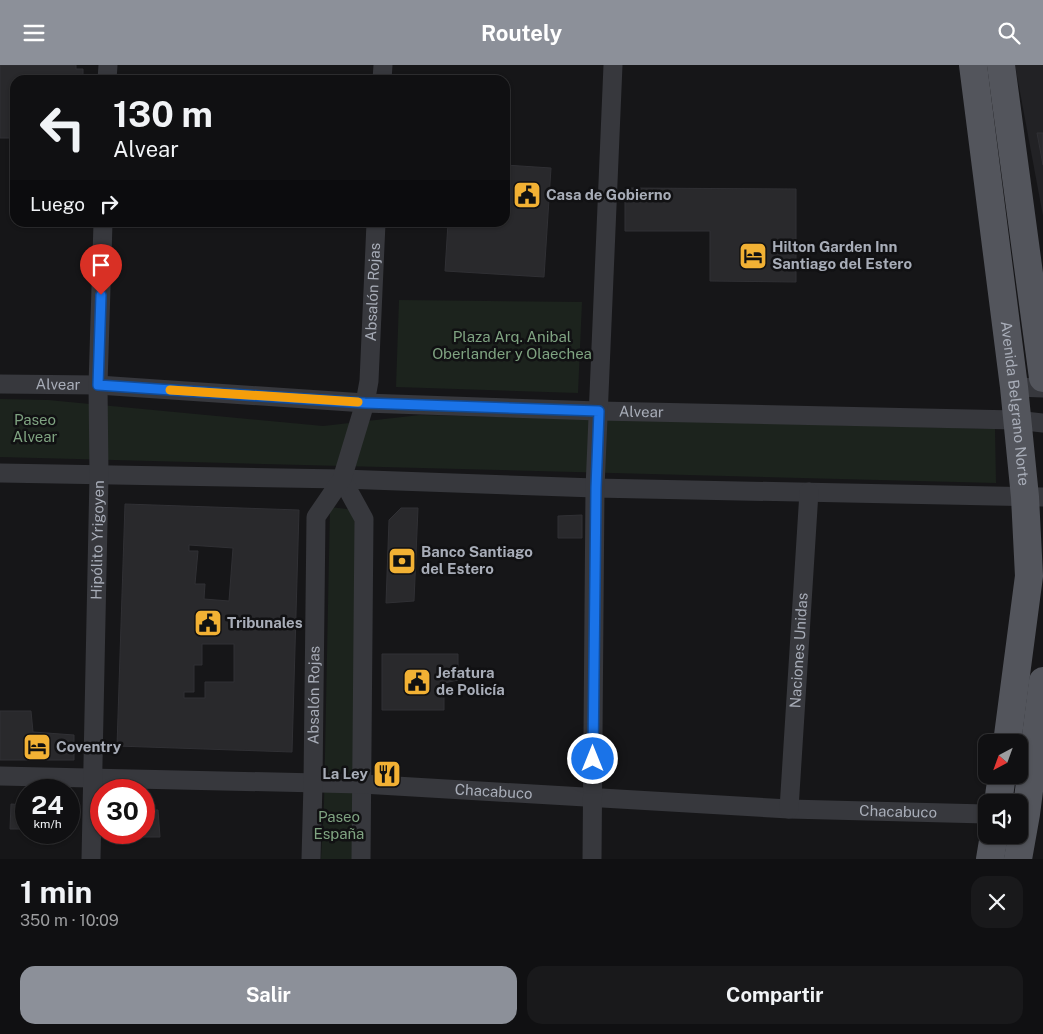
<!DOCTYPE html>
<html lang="es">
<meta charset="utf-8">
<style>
:root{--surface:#101012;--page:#19191b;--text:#f1f3f6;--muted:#9c9d9f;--line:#303032;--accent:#8c9099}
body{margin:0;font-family:"Public Sans",sans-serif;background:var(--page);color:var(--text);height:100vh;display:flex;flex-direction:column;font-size:19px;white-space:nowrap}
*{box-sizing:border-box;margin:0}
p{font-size:16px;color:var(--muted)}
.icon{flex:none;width:28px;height:28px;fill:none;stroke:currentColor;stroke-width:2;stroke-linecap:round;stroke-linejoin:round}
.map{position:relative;height:794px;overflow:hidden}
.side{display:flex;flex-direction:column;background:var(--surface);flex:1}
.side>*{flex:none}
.banner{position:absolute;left:10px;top:10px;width:500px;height:152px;border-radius:15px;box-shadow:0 1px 4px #0004,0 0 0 1px var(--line);background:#101012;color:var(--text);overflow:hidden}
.needle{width:32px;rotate:221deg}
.buttons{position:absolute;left:978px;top:669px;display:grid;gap:10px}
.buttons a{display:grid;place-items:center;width:50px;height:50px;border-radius:10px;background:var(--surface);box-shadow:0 1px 4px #0004,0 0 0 1px var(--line);font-size:25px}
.speed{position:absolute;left:15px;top:714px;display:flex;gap:10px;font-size:25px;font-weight:700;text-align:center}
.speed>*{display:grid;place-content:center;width:65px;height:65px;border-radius:50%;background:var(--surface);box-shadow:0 1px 4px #0004,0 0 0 1px var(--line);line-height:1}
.speed small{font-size:12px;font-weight:400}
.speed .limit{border:8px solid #d22;background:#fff;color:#111}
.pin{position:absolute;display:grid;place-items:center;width:42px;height:42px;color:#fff;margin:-51px -21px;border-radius:50% 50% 50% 0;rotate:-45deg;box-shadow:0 0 5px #0007}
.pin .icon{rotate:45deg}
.me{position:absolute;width:55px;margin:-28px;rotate:0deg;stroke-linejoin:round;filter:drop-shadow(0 0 4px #0008)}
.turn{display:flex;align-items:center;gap:18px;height:105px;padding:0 20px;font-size:22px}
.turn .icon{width:65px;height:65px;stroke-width:2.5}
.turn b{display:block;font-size:35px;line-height:42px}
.then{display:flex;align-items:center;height:48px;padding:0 20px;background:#0003;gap:10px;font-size:19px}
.round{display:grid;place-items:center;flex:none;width:52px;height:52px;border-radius:15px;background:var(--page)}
.summary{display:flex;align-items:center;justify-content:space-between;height:85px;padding:0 20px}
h1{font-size:30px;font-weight:700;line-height:38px}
.cta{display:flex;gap:10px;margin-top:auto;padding:10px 20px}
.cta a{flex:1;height:58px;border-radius:15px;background:var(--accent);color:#fff;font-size:20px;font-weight:700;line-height:58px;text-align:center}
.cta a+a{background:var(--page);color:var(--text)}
header{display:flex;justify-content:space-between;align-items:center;height:65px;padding:0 20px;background:var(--accent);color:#fff;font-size:22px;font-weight:700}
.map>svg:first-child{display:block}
</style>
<header><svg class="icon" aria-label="menu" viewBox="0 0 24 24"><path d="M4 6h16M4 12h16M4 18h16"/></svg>Routely<svg class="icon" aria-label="search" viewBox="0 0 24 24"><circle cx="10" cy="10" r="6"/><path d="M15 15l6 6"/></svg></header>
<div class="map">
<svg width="1043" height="794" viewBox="0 0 1043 794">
<rect width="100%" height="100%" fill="#161618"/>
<!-- built -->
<polygon fill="#222225" points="1015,0 1043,0 1043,151"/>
<!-- green -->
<g fill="#1c231d">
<polygon points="399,235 582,237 578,328 396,322"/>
<polygon points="0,334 48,335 323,361 420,350 995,364 996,418 0,392"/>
<polygon points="330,442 355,445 354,794 321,794 324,738"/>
</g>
<!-- building -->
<g fill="#29292c" stroke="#303034" fill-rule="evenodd">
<polygon points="0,0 76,0 76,4 83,4 83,15 15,15 15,73 0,73"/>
<polygon points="1037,68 1043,68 1043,100"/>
<polygon points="505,100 551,103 544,212 445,206 448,158 505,158"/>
<polygon points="625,123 796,124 796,217 710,216 710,166 625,166"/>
<path d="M125 439 299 445 292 687 117 681ZM189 480 233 483 229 536 204 534 205 519H195L198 486H189ZM202 579H234V617H205V633H184V627H194V600H202Z"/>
<polygon points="401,443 418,443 414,536 386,538 389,455"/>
<polygon points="582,450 582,473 558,473 558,451"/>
<polygon points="382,589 458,589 458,615 444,618 444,645 382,645"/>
<polygon points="0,646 31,646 33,667 74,670 74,695 0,695"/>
<polygon points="11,739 26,740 26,764 10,764"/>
<polygon points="144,745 158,745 160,772 127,772 127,768 144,768"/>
</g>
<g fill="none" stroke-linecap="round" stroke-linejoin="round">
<!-- street -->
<g stroke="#37383d" stroke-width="19">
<polyline points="107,15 108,0"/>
<polyline points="382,15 383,0"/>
<path id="s1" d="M0 319 98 320 365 338 599 346 1016 355 1043 358"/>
<polyline points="1014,322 1043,323"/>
<polyline points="0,408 342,414 595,423 1043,432"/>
<polyline points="342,414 364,454 361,794"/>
<path id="s2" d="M0 711 362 719 789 744 986 749"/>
<path id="s3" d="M789 744 809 427"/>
<path id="s4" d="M91 794 99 410 98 320 103 158"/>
<path id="s5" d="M311 794 313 718 316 452 342 414 365 338 369 316 376 158"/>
<polyline points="592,794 595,423 613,0"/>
</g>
<!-- primary -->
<g stroke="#53555c" stroke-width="28">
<path id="s6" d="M973 0 1014 322 1025 432 1029 511 1007 678"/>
<polyline points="1001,0 1043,313"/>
<polyline points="998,738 1002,710"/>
<polyline points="990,794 994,770"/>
<polyline points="1018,794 1026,749 1043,616"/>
</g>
</g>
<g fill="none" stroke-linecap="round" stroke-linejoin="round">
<defs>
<polyline id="route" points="101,230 98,320 365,338 599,346 596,423 593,694"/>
</defs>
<!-- route casing -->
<use href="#route" stroke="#114b97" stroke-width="12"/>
<!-- route -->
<use href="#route" stroke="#1a73e8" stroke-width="9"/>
<!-- slow -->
<polyline stroke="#f59e0b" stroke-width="9" points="170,325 358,337"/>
</g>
<!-- icons -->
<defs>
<symbol id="civic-square" viewBox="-11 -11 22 22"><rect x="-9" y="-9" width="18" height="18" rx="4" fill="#f2b134" stroke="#111113"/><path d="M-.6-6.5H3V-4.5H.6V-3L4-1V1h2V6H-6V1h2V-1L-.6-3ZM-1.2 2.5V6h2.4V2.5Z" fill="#111"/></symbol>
<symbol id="hotel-square" viewBox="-11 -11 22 22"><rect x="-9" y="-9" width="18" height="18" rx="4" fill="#f2b134" stroke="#111113"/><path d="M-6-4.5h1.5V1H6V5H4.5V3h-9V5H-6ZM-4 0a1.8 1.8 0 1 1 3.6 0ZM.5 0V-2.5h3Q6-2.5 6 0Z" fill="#111"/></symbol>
<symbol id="bank-square" viewBox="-11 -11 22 22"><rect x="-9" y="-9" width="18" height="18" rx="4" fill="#f2b134" stroke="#111113"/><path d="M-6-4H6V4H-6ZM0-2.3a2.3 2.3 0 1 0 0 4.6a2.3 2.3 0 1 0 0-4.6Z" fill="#111"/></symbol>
<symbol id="restaurant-square" viewBox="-11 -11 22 22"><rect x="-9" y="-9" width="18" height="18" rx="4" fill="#f2b134" stroke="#111113"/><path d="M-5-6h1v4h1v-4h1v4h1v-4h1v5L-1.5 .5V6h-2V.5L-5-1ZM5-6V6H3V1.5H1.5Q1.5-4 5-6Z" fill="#111"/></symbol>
</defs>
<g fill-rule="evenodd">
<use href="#civic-square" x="511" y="114" width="32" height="32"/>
<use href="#hotel-square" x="737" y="175" width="32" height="32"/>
<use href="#bank-square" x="386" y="480" width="32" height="32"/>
<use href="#civic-square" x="192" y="542" width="32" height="32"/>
<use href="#civic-square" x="401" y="601" width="32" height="32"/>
<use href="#hotel-square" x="21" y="666" width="32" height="32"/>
<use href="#restaurant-square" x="371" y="693" width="32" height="32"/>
</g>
<g text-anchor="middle" stroke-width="5" stroke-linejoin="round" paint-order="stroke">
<!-- poi labels -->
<g font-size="15" font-weight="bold" fill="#a8adb8" stroke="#111113" text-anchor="start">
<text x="546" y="135">Casa de Gobierno</text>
<text x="772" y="187">Hilton Garden Inn<tspan x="772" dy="17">Santiago del Estero</tspan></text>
<text x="421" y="492">Banco Santiago<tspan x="421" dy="17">del Estero</tspan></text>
<text x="227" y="563">Tribunales</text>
<text x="436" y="613">Jefatura<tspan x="436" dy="17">de Policía</tspan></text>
<text x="56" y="687">Coventry</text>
<text x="368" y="714" text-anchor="end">La Ley</text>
</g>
<!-- street labels -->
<g font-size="15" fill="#a8adb8" stroke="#111113">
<text dy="5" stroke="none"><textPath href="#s5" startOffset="579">Absalón Rojas</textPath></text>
<text dy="5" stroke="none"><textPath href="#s1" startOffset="58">Alvear</textPath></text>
<text dy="5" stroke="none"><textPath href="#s6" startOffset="341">Avenida Belgrano Norte</textPath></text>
<text dy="5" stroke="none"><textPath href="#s1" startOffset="642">Alvear</textPath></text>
<text dy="5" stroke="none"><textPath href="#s4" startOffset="319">Hipólito Yrigoyen</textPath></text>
<text dy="5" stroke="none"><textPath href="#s3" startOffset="159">Naciones Unidas</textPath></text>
<text dy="5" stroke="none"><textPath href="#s5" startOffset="164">Absalón Rojas</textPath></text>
<text dy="5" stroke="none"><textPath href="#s2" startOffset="494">Chacabuco</textPath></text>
<text dy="5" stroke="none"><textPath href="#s2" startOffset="899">Chacabuco</textPath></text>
</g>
<!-- park labels -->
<g font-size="15" fill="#7fa381" stroke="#111113">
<text x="512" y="277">Plaza Arq. Anibal<tspan x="512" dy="17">Oberlander y Olaechea</tspan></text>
<text x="35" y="360">Paseo<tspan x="35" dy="17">Alvear</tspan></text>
<text x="339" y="757">Paseo<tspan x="339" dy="17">España</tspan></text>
</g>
</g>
</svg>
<div class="buttons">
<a><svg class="needle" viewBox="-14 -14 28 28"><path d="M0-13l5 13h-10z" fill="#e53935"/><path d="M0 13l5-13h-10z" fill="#9c9d9f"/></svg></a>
<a><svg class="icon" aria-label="sound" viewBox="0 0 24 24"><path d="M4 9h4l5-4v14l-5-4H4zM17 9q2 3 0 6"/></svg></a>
</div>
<div class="speed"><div>24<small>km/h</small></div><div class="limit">30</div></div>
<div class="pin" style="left:101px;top:230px;background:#d93025"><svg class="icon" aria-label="arrive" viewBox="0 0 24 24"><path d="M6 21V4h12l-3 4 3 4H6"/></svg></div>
<svg class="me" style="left:593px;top:694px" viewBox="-20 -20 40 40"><circle r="17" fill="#1a73e8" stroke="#fff" stroke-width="3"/><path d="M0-11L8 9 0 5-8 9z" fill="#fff"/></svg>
<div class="banner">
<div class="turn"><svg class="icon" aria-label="left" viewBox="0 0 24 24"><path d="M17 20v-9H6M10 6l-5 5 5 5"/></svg><div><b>130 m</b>Alvear</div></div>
<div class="then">Luego<svg class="icon" aria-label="right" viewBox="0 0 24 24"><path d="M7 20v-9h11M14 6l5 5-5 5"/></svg></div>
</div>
</div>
<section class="side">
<div class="summary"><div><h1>1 min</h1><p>350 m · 10:09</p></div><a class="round"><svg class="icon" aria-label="close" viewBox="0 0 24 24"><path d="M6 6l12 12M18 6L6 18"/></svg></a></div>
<div class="cta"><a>Salir</a><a>Compartir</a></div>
</section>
